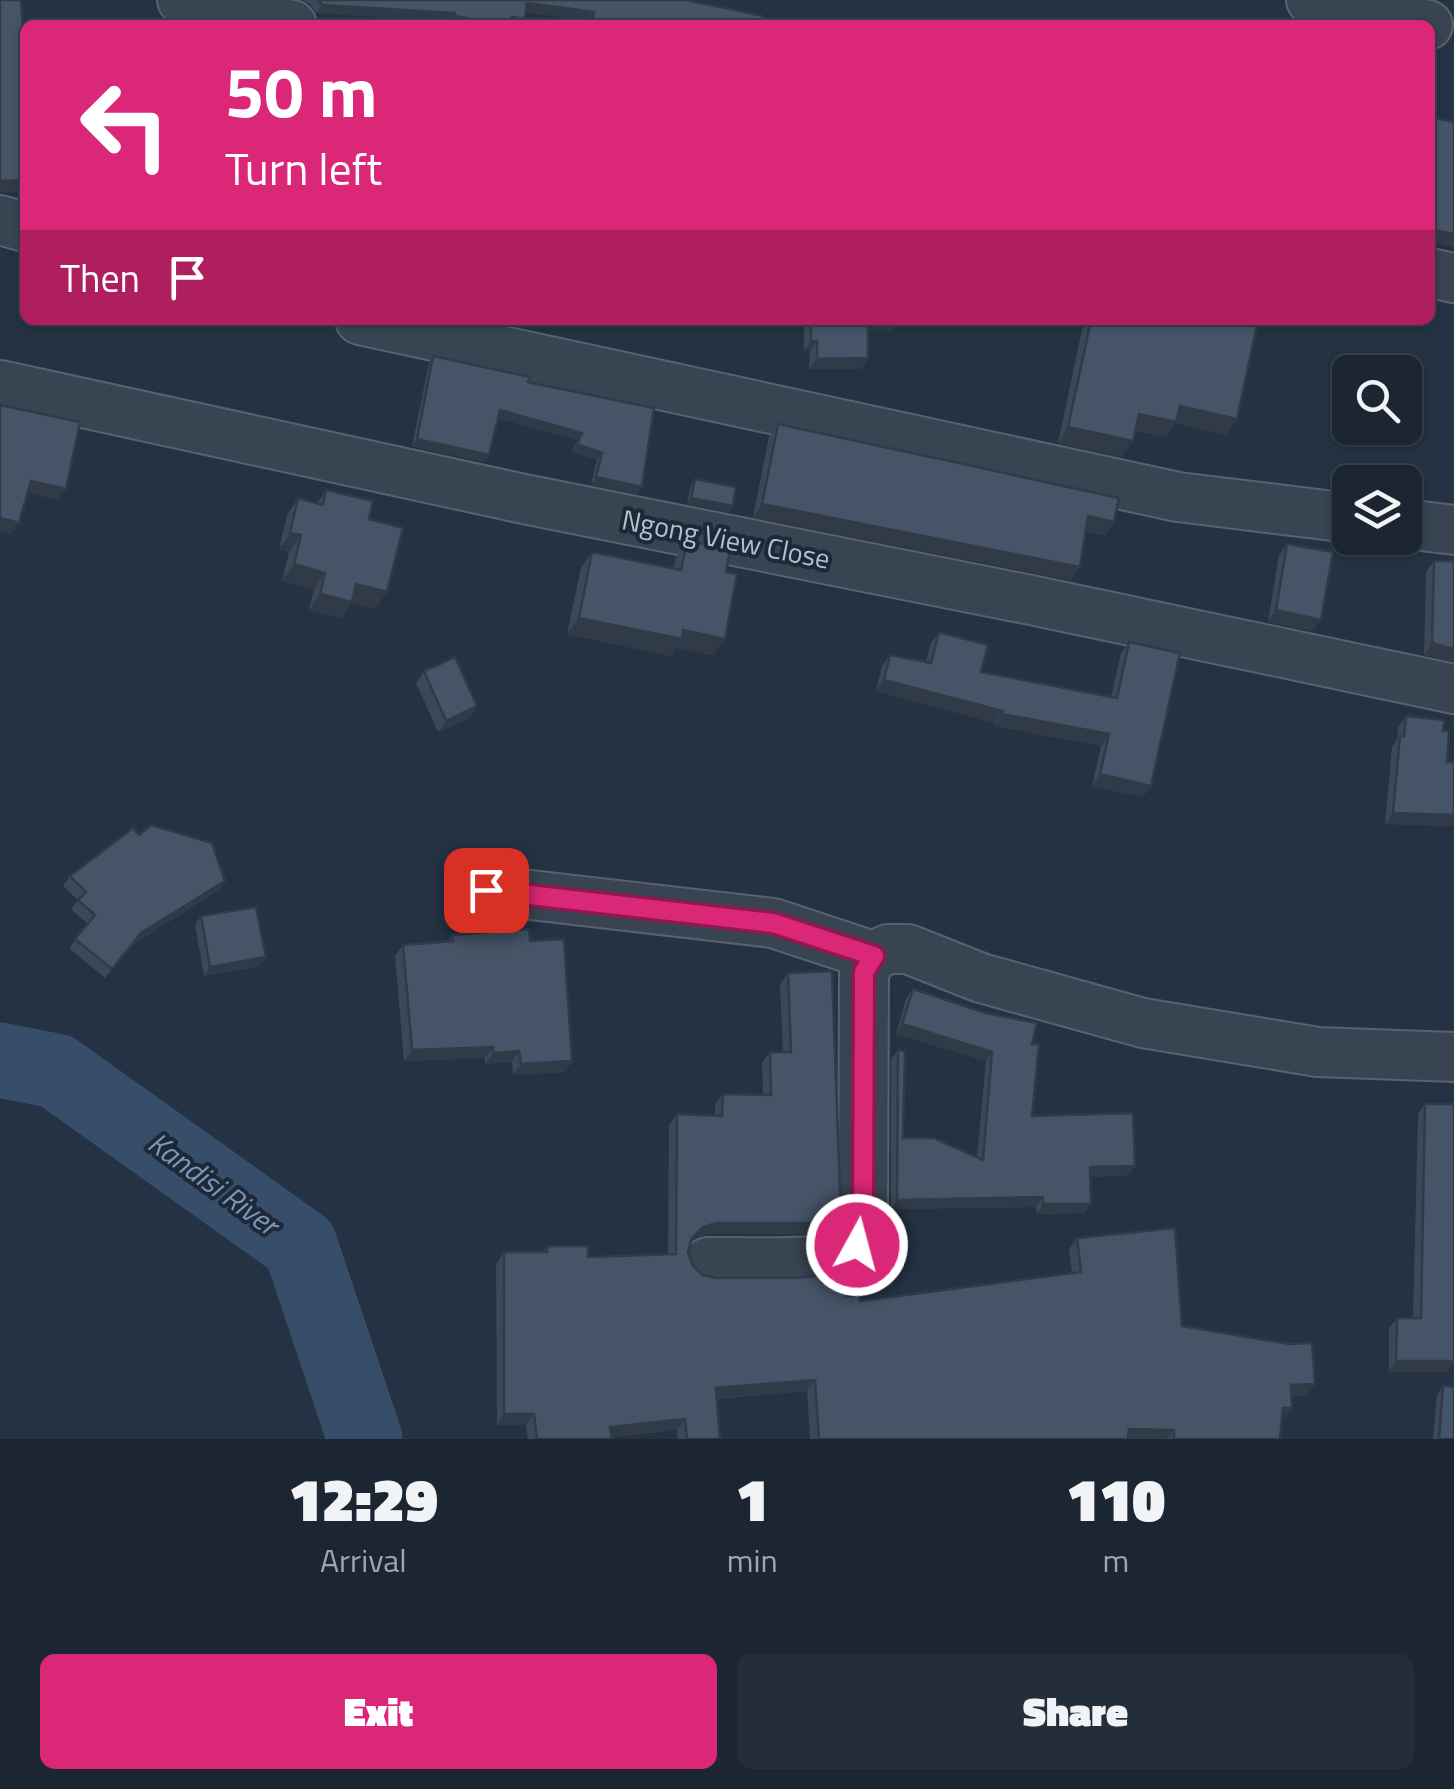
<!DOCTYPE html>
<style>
:root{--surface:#1b2632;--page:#242e3a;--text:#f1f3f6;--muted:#a0a5ac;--line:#39434d;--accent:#db2777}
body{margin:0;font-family:"Titillium Web",sans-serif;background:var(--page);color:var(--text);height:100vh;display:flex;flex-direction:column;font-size:38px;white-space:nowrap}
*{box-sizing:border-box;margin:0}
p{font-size:32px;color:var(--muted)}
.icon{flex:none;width:55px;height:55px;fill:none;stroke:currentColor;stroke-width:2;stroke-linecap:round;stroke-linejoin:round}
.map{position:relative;height:1439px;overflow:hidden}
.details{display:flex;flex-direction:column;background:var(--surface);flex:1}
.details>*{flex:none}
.hud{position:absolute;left:20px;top:20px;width:1415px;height:305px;border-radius:15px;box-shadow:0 2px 8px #0004,0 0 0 2px var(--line);background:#db2777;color:#fff;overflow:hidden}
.buttons{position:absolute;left:1332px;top:355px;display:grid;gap:20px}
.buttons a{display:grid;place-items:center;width:90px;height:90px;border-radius:15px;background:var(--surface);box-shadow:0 2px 8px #0004,0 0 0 2px var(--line);font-size:50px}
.pin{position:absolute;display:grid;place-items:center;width:85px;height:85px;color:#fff;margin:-42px;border-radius:20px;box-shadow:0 5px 15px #0006}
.me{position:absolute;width:110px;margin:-55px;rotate:7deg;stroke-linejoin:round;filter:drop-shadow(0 0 8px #0008)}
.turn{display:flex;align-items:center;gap:35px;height:210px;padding:0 40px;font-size:45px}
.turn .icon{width:130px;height:130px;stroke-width:2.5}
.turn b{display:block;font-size:70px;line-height:85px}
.then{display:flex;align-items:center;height:95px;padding:0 40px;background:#0003;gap:20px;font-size:38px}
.eta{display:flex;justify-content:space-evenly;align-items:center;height:170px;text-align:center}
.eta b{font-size:60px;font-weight:800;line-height:70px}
.button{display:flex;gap:20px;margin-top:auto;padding:20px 40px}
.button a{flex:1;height:115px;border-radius:15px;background:var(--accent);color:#fff;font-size:40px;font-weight:800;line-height:115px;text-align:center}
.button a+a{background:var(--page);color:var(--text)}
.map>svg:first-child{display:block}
</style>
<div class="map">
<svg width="1454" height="1439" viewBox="0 0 1454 1439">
<rect width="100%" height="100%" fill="#243243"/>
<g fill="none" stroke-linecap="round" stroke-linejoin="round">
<!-- river -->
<polyline stroke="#374e6b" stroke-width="75" points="0,1060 56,1071 300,1245 365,1439"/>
<defs>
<g id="minor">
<polyline points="182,0 292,25"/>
<polyline points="1311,0 1428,25"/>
<polyline points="0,220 25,227"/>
<polyline points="1430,273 1454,278"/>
<polyline points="360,320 1178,497 1350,518"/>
<polyline points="0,385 524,499 1031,600 1454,689"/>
<polyline points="1405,524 1454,530"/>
<polyline points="487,890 773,923 873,956"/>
<path d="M708 1262C736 1261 834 1267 852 1251 860 1244 861 1231 863 1221L864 971 873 956 888 949H908L981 978 1143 1023 1318 1052 1454 1057"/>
</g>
</defs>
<!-- minor casing -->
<use href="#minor" stroke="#576270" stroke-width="52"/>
<!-- minor -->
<use href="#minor" stroke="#394452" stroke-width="48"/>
</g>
<!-- wall -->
<g fill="#3c4859">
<polygon points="302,0 686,0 761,25 587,25 588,21 526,12 525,19 521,25 449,25 449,22 316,13 310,4"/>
<polygon points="793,320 900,320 893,331 868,331 868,358 861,369 809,369 810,351 804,351 804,325 793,324"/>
<polygon points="1084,320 1258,320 1237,419 1226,435 1176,423 1166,437 1135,431 1122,457 1058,443"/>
<polygon points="433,356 528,382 654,408 637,494 591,484 597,460 572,452 577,440 498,418 484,462 412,446 429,363"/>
<polygon points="778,424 1114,522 1105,535 1085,531 1080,567 1071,580 753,517 769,437"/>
<polygon points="695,479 733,506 729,512 687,503 691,485"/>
<polygon points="326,490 369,519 375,609 352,602 341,618 309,610 314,589 282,581 289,552 279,549 287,515 298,498 317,503"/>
<polygon points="687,541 713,655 676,648 671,656 567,634 581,568 592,552 673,568 676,557"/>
<polygon points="1287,544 1313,631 1268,622 1279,555"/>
<polygon points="1434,561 1454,662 1424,655 1426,572"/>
<polygon points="939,632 981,672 1111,697 1121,653 1129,642 1143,797 1092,786 1101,746 994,726 995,723 876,691 882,666 890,655 926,662 931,643"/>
<polygon points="424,671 477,706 470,718 438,732 416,683"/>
<polygon points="1406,716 1447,762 1454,762 1454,826 1385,824 1392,747 1397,739 1398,727"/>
<polygon points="139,835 219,890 135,943 105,978 69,948 88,924 71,909 78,900 63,886 70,876"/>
<polygon points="201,916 266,957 260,966 204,976 195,925"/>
<polygon points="452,935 530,941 572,1061 565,1072 513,1075 512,1062 485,1064 485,1058 404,1061 395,956 403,945 448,942"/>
<polygon points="788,973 833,1230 804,1234 708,1234 695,1238 691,1242 688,1252 693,1266 703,1275 716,1278 847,1296 860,1301 1072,1273 1069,1249 1077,1238 1182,1326 1307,1395 1292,1396 1284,1419 1282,1419 1280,1439 810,1439 807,1391 717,1399 720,1439 678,1439 677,1430 612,1437 612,1439 528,1439 526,1425 497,1425 496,1264 504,1252 543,1252 547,1246 588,1257 668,1255 669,1125 677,1114 715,1116 715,1105 723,1094 763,1095 762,1063 770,1052 783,1052 780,984"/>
<polygon points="913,989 1032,1044 1032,1116 1135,1166 1128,1175 1090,1177 1091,1204 1084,1213 1037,1214 1036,1207 891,1209 891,1060 898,1050 903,1138 977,1157 986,1061 896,1034 906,999"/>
<polygon points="1425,1104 1454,1361 1446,1372 1389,1372 1389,1328 1397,1318 1413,1318 1418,1114"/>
<polygon points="1443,1386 1454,1439 1433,1439 1437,1395"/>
</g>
<!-- shaded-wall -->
<g fill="#313b48">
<polygon points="527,3 594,12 588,21 521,12"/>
<polygon points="322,5 455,13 449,22 316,13"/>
<polygon points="455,16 501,25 449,25"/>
<polygon points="512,17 525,19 521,25 506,25"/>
<polygon points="25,180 25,183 19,192 0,193 0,181"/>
<polygon points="1430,229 1454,234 1454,247 1430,242"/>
<polygon points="796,320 808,320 804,325 793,324"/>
<polygon points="900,320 893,331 860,331 868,321"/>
<polygon points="811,341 817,341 810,351 804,351"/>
<polygon points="868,358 861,369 809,369 817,359"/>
<polygon points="1180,406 1237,419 1226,435 1176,423 1166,437 1128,429 1139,414"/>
<polygon points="500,410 582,433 577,440 495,417"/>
<polygon points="1068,427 1133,441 1122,457 1058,443"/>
<polygon points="417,439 489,455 484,462 412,446"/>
<polygon points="577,444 602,453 597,460 572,452"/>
<polygon points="596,477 642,487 637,494 591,484"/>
<polygon points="31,481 66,489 58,500 23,492"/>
<polygon points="691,498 733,506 729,512 687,503"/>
<polygon points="762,504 1080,567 1071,580 753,517"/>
<polygon points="1088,516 1114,522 1105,535 1079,529"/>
<polygon points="0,518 19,523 11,534 0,531"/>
<polygon points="290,533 301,535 289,552 279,549"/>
<polygon points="294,564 325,573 314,589 282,581"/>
<polygon points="356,584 387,592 375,609 352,602 341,618 309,610 320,594"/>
<polygon points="1276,610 1321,620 1313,631 1268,622"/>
<polygon points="579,618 683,630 725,639 713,655 676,648 671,656 567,634"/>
<polygon points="1432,643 1454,649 1454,662 1424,655"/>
<polygon points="884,680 1003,711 995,723 876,691"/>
<polygon points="477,706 470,718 438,732 446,721"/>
<polygon points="1002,714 1109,734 1101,746 994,726"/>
<polygon points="1100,774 1151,786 1143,797 1092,786"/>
<polygon points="1393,813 1454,815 1454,826 1385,824"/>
<polygon points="225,881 219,890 135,943 105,978 141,933"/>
<polygon points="266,957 260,966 204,976 210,967"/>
<polygon points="902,1024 992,1052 986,1061 896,1034"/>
<polygon points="493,1047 485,1058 404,1061 412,1050"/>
<polygon points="519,1051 512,1062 485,1064 493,1053"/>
<polygon points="572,1061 565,1072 513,1075 521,1064"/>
<polygon points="1135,1166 1128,1175 1084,1177 1090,1167"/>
<polygon points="1043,1197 1036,1207 891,1209 897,1200"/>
<polygon points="1043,1204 1091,1204 1084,1213 1037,1214"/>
<polygon points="841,1218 833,1230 804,1234 708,1234 695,1238 684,1249 703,1227 716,1223"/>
<polygon points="1396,1361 1454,1361 1446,1372 1389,1372"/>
<polygon points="815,1380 807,1391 708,1399 716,1388"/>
<polygon points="1315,1384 1307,1395 1283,1396 1291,1385"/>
<polygon points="1283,1408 1292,1408 1284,1419 1275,1419"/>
<polygon points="504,1414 534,1414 526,1425 497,1425"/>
<polygon points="685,1419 677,1430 602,1438 610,1427"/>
<polygon points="1129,1429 1174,1430 1167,1439 1122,1439"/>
</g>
<!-- building -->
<g fill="#465467" stroke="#313b48" stroke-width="2.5">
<polygon points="0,0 21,0 25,60 25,106 20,107 25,156 25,180 0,181"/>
<polygon points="319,0 686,0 763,16 761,25 592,25 594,12 527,3 525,19 512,17 510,25 501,25 455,16 455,13 322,5"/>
<polygon points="1430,117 1454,122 1454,234 1430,229"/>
<polygon points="811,320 900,320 868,321 868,358 817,359 817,341 811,341"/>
<polygon points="1091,320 1258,320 1237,419 1180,406 1176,422 1139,414 1133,441 1068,427"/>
<polygon points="433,356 530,377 528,382 654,408 642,487 596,477 602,453 577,444 582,433 500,410 489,455 417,439"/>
<polygon points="0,405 80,422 66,489 31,481 19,523 0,518"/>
<polygon points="778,424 1119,498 1114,522 1088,516 1080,567 762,504"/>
<polygon points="695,479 736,487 733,506 691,498"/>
<polygon points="326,490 373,501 369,519 403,528 387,592 356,584 352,602 320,594 325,573 294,564 301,535 290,533 298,498 323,505"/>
<polygon points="687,541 730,549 726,572 737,574 725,639 683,630 682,639 579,618 592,552 681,570"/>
<polygon points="1287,544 1333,552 1321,620 1276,610"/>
<polygon points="1434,561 1454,561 1454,649 1432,643"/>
<polygon points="939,632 988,645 981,672 1117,698 1129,642 1180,653 1151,786 1100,774 1109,734 1002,714 1003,711 884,680 890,655 931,663"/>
<polygon points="455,657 477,706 446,721 424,671"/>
<polygon points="1406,716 1444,720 1443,731 1449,731 1447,762 1454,762 1454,815 1393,813 1400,736 1404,736"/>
<polygon points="151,825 212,843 225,881 141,933 112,969 75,939 95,915 78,900 86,892 70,876 133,828 139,835"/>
<polygon points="256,907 266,957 210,967 201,916"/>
<polygon points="529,929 530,941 564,939 572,1061 521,1064 519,1051 493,1053 493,1047 412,1050 403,945 453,941 452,935"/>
<polygon points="832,971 841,1218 812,1223 716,1223 703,1227 692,1238 688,1252 693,1266 703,1275 716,1278 793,1278 848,1273 847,1296 860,1295 860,1301 1081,1272 1077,1238 1175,1228 1182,1326 1289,1344 1312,1343 1315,1384 1291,1385 1292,1408 1283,1408 1280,1439 1174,1439 1174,1430 1129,1429 1128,1439 819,1439 815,1380 716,1388 720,1439 687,1439 685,1419 610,1427 612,1439 537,1439 534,1414 504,1414 504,1252 547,1252 547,1246 588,1246 588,1257 676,1254 677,1114 722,1116 723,1094 771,1095 770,1052 791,1052 788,973"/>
<polygon points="913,989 986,1013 1037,1023 1032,1044 1039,1044 1032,1116 1133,1113 1135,1166 1090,1167 1091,1204 1043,1204 1043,1197 897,1200 898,1050 905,1051 903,1138 934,1138 983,1160 992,1052 902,1024"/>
<polygon points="1425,1104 1454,1104 1454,1361 1396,1361 1397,1318 1421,1318"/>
<polygon points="1443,1386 1454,1387 1454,1439 1439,1439"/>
</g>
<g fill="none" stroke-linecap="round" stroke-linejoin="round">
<defs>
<polyline id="route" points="486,890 773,923 874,956 864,972 863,1221 857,1245"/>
</defs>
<!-- route casing -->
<use href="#route" stroke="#8e194d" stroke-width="25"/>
<!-- route -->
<use href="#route" stroke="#db2777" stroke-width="18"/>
</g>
<g text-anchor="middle" stroke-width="8" stroke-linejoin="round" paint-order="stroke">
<!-- street labels -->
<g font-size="28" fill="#b6bfcc" stroke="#1d2938">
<text transform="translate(726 539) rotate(11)" y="10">Ngong View Close</text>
</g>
<!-- water labels -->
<g font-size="30" font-style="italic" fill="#7c96b6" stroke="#1d2938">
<text transform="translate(213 1184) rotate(36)" y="10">Kandisi River</text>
</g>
</g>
</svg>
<div class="buttons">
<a><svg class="icon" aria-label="search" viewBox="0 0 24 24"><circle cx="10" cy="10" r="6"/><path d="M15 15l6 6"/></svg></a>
<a><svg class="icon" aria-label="layers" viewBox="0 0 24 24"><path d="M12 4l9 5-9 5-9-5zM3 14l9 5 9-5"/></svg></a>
</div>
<div class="pin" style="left:486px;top:890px;background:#d93025"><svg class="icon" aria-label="arrive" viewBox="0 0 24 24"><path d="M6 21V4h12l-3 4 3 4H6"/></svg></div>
<svg class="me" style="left:857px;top:1245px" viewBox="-20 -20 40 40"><circle r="17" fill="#db2777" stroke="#fff" stroke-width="3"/><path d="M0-11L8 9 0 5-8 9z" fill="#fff"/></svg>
<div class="hud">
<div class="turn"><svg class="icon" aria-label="left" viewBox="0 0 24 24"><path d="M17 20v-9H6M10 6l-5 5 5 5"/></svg><div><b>50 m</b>Turn left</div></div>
<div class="then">Then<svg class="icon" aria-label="arrive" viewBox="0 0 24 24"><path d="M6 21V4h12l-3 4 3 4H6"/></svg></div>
</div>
</div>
<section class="details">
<div class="eta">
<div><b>12:29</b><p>Arrival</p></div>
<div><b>1</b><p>min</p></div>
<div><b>110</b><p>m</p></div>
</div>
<div class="button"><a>Exit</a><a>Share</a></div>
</section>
